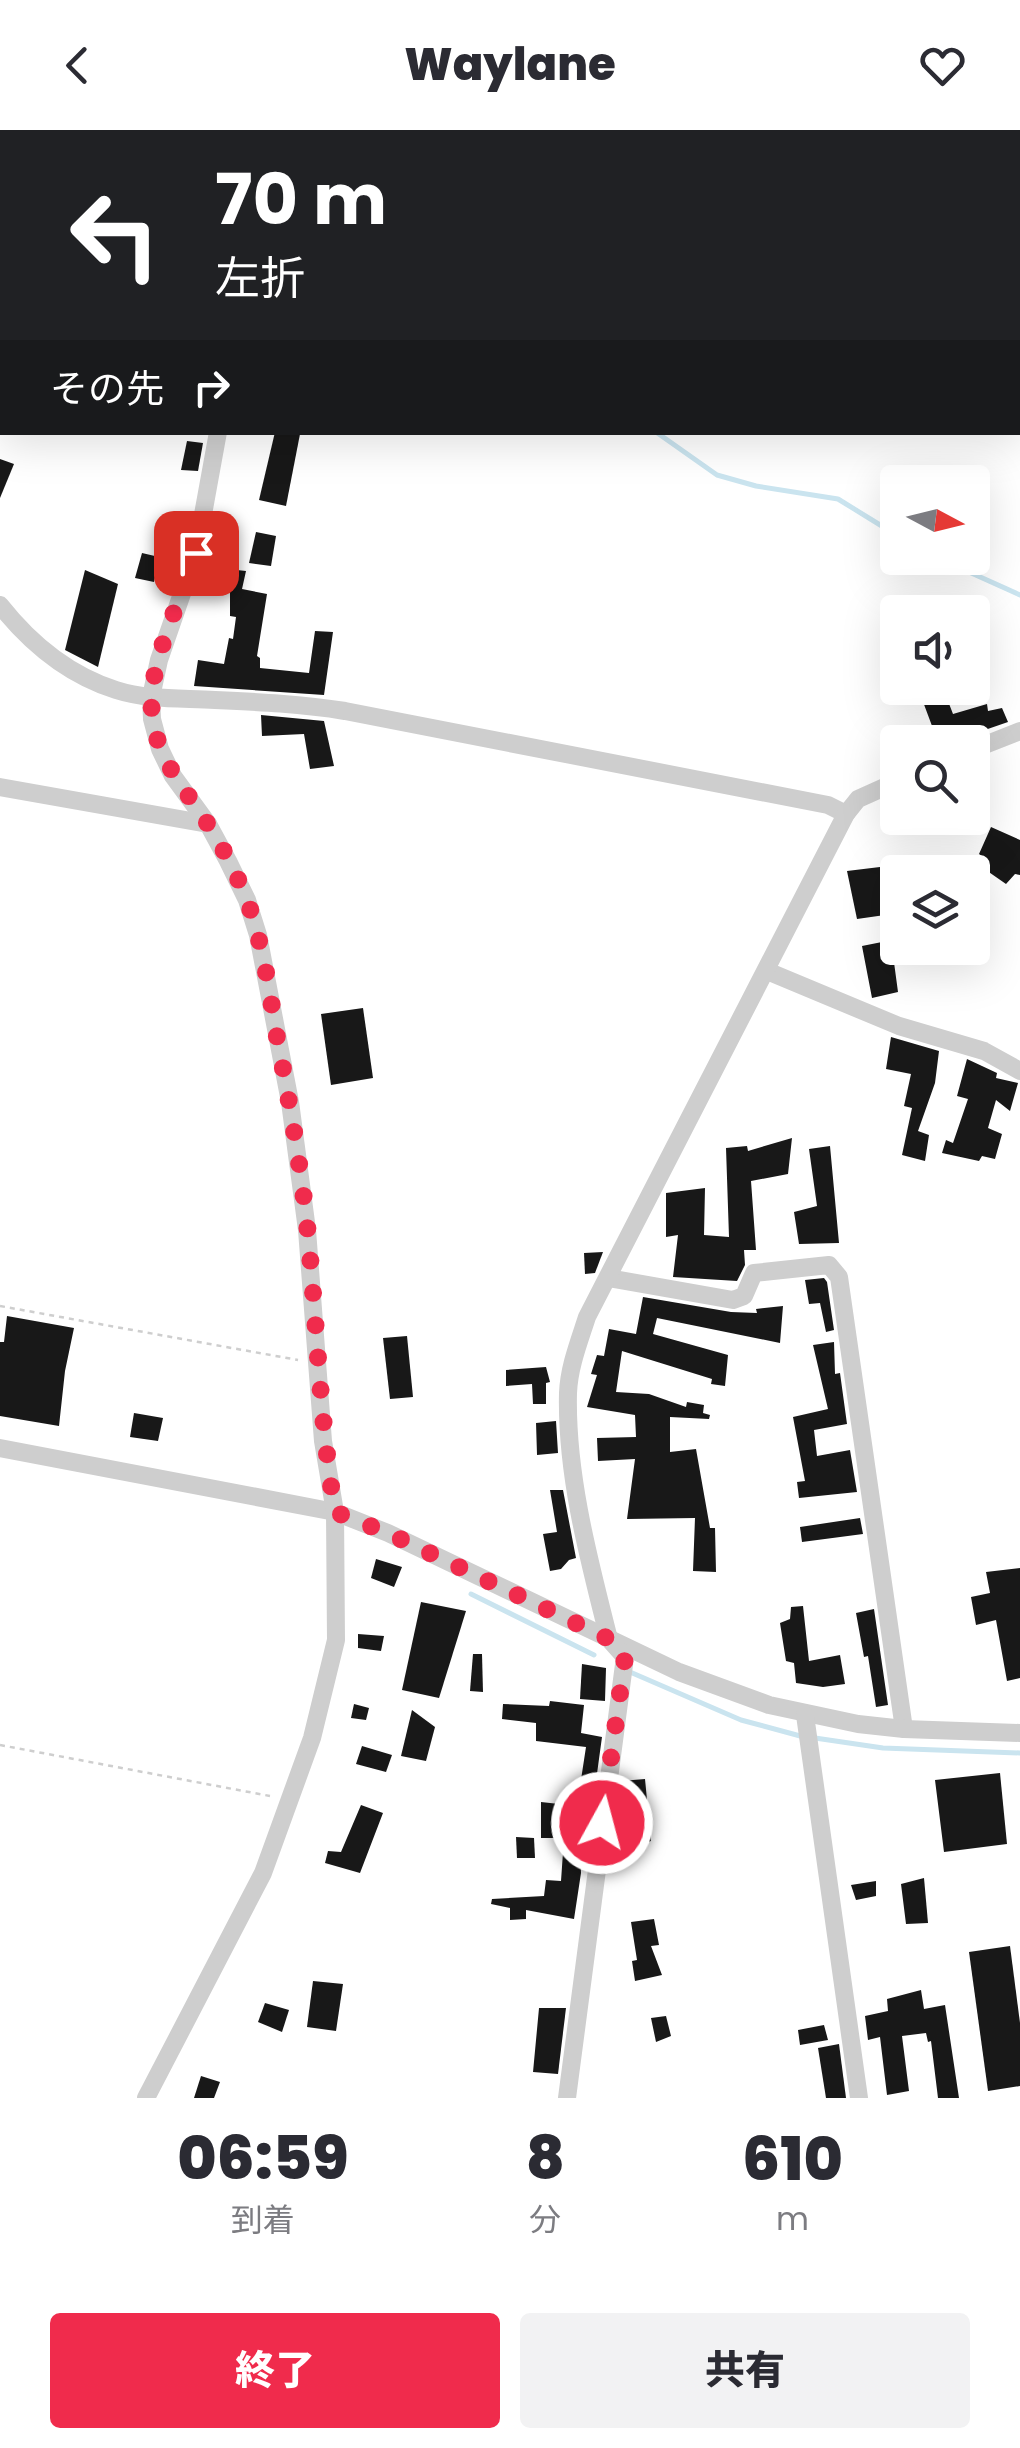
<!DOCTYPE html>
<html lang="ja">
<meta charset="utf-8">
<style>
:root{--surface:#fff;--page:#f2f2f3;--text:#2b2b33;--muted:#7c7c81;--accent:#f02b4c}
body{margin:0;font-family:Poppins,"Noto Sans JP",sans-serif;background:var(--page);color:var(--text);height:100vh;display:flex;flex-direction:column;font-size:38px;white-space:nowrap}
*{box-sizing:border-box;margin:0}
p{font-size:32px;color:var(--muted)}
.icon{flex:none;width:55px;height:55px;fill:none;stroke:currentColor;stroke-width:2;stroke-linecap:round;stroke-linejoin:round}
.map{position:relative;height:1968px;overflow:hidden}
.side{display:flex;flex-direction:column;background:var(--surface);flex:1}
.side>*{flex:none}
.guide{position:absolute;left:0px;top:0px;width:1020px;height:305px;box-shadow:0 10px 40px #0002;background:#202124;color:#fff;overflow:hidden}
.needle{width:65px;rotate:97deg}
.fabs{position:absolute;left:880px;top:335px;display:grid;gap:20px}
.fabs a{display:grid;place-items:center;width:110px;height:110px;border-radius:10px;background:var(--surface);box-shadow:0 10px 40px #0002;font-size:50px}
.pin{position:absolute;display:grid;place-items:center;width:85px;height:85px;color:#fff;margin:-42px;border-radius:20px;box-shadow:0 5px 15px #0006}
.me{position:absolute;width:110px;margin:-55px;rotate:7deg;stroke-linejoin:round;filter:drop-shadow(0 0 8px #0008)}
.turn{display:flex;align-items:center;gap:35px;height:210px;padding:0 50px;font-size:45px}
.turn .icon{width:130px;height:130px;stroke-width:2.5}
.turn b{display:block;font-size:70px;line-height:85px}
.then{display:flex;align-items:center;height:95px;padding:0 50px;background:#0003;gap:20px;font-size:38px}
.eta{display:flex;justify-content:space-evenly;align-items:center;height:170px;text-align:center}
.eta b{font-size:60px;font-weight:800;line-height:70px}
.cta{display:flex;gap:20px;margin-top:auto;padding:20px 50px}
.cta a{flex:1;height:115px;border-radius:10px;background:var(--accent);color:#fff;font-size:40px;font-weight:800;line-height:115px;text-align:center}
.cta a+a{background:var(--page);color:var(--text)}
header{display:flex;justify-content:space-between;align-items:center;height:130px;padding:0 50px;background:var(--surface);font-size:45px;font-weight:800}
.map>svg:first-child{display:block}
</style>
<header><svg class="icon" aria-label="back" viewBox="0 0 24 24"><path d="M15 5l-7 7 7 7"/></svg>Waylane<svg class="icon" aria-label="heart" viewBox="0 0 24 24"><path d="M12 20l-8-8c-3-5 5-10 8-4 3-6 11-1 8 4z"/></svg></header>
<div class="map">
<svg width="1020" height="1968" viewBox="0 0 1020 1968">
<rect width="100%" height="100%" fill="#fff"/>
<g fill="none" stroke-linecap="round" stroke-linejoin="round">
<!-- stream -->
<g stroke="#cae4ef" stroke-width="5">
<polyline points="149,0 157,2"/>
<polyline points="656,302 717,345 756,356 838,369 898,406"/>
<polyline points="938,428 1020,465"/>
<polyline points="471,1464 594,1525"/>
<polyline points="630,1542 741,1590 804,1607"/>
<polyline points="815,1608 883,1618 1020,1623"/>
</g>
</g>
<!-- building -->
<g fill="#181818">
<polygon points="275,302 300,304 286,376 259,370"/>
<polygon points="187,311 203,313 198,341 181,340"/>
<polygon points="0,329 14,334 0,368"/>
<polygon points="171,384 190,386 179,435 166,436"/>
<polygon points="256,402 276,406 271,436 249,433"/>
<polygon points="142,423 159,427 154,452 135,448"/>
<polygon points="219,438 246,441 242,459 267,464 257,526 260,528 260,538 309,543 315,501 333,502 324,565 194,556 198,530 224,534 229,508 233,509 236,487 230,486 230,454 217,452"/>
<polygon points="85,440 118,454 98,537 65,520"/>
<polygon points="928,558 943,558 953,584 987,574 988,581 1002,578 1008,592 950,612 938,612 919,561"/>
<polygon points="261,585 324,591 334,636 310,639 304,604 262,606"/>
<polygon points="991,697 1020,710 1020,745 1015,744 1006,754 983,738 986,729 979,724"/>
<polygon points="880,737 885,785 857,789 847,741"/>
<polygon points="882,812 885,826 893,825 898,862 872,868 862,816"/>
<polygon points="363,878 373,948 331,955 321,884"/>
<polygon points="891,907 939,921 935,953 918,1001 929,1005 925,1031 902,1025 912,978 904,976 911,944 886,939"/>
<polygon points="967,929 997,943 996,948 1018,953 1010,981 996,970 988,998 1002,1004 995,1029 982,1026 979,1031 942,1023 946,1010 953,1013 968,969 957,966"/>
<polygon points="792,1008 788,1044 751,1051 756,1120 744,1120 745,1135 737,1151 673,1147 678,1105 666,1107 666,1063 705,1058 704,1105 729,1107 726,1018 747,1016 748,1021"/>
<polygon points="830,1016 839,1113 799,1114 794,1082 817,1076 809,1019"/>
<polygon points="603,1122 595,1143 585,1144 584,1123"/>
<polygon points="824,1148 827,1152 834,1200 826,1202 820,1173 809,1174 805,1150"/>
<polygon points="643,1167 731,1182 757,1183 756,1179 783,1176 780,1213 657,1188 653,1204 728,1225 725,1256 711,1254 712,1249 622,1221 616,1262 649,1264 686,1277 687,1272 704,1275 703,1283 710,1285 709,1289 670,1287 670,1322 696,1319 710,1398 715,1398 716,1442 693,1441 695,1388 627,1389 635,1329 598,1331 597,1308 636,1307 635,1285 587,1277 597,1245 591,1244 597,1225 604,1226 609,1199 636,1204"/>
<polygon points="7,1186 74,1198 65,1241 59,1296 0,1286 0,1212 4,1212"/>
<polygon points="407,1206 413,1267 390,1269 383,1208"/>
<polygon points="834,1212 835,1244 840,1243 847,1294 814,1300 817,1326 850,1320 857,1362 799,1368 797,1352 805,1351 793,1287 828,1279 813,1215"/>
<polygon points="546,1237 550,1252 546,1253 546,1274 533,1274 532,1254 506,1256 506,1240"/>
<polygon points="134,1283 163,1288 158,1311 130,1307"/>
<polygon points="556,1291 558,1323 537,1325 536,1293"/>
<polygon points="550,1360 563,1360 576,1428 569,1430 561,1439 550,1441 543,1404 557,1402"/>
<polygon points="860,1388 863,1404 802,1412 800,1397"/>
<polygon points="376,1429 402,1437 394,1457 371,1448"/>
<polygon points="1020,1438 1020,1548 1007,1551 996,1490 976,1495 971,1467 990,1463 986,1442"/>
<polygon points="421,1472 466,1481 439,1568 402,1560"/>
<polygon points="803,1476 809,1531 840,1525 845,1554 823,1557 796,1553 794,1533 786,1531 780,1493 790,1489 791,1477"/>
<polygon points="874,1479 888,1575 876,1577 868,1526 864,1527 856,1483"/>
<polygon points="358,1504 384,1506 381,1521 358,1518"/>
<polygon points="473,1524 482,1524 483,1562 470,1561"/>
<polygon points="582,1534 606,1538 605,1571 580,1569"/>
<polygon points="550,1571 584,1575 581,1603 602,1607 590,1695 579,1694 581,1743 574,1789 526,1780 526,1789 510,1790 510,1778 491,1774 492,1769 544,1766 546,1750 561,1751 564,1708 541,1708 541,1672 577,1676 586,1617 536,1611 536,1593 502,1589 503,1574 549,1576"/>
<polygon points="354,1574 369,1578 366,1590 351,1588"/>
<polygon points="412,1580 435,1597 426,1631 401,1626"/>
<polygon points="362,1616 392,1625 386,1642 356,1634"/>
<polygon points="1000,1643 1007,1714 944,1722 935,1650"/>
<polygon points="645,1649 651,1711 632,1717 629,1694 622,1694 619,1670 621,1651"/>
<polygon points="361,1675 383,1683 360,1743 325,1733 328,1721 341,1722"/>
<polygon points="516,1707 534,1708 535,1728 517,1728"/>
<polygon points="924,1748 928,1793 906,1794 901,1754"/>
<polygon points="876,1751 876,1766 856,1770 851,1755"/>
<polygon points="654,1789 659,1815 651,1816 662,1845 635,1851 632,1831 637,1830 631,1792"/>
<polygon points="1010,1816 1020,1893 1020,1956 988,1961 969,1822"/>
<polygon points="313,1851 343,1854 336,1901 307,1897"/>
<polygon points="921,1860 924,1879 945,1875 959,1968 938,1968 931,1911 928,1912 926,1903 902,1906 909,1961 887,1965 880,1907 868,1910 865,1886 888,1881 887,1869"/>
<polygon points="265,1873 289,1880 282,1902 258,1892"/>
<polygon points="539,1878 566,1878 558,1944 533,1942"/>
<polygon points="666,1886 671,1906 656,1912 651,1888"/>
<polygon points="824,1895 828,1910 800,1915 798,1900"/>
<polygon points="839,1914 846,1968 826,1968 818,1918"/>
<polygon points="201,1946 220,1952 214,1968 194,1968"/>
</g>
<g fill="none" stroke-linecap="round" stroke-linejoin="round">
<!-- path -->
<g stroke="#cecece" stroke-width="2.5" stroke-dasharray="5 5" stroke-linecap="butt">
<polyline points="0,1176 298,1230"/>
<polyline points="0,1615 270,1666"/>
</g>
<!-- minor -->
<g stroke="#cecece" stroke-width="18">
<polyline points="343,2 344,0"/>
<path d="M0 475C30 513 69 545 116 560 147 570 182 568 215 570 259 572 302 574 345 581L828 675 846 684"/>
<polyline points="972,620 1020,601"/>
<polyline points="0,657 208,694"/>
<polyline points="767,841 899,896 984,921 1020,941"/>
<polyline points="608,1148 733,1170 744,1166 754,1143 829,1135 839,1147 904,1599"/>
<polyline points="0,1318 335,1382 388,1403 679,1542 769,1575 858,1594 904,1599 1020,1603"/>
<polyline points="805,1585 859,1968"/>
<polyline points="146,1968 263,1743 312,1608 336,1510 335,1382 323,1311 307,1100 290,972 258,805 247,770 228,731 208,694 173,646 160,619 152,589 151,567 159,530 196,423 218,302"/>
<path d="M567 1968 625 1527 609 1509C589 1430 566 1345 568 1263 569 1237 579 1212 587 1187L846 684 858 669 898 651"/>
</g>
</g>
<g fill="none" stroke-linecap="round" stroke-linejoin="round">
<!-- route -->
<path stroke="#f02b4c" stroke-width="18" stroke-dasharray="0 32.4" d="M196 423C181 470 147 535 152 583 156 629 185 658 209 696 230 729 249 768 258 806 266 837 271 870 276 902 289 969 301 1036 308 1104 317 1197 320 1290 335 1382L388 1403 609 1509 625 1527 602 1693"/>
</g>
</svg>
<div class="fabs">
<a><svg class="needle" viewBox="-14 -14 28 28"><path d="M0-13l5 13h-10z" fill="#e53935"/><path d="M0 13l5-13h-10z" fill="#7c7c81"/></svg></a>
<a><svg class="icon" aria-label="sound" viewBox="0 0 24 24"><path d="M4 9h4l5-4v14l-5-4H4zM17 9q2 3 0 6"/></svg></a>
<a><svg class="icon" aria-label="search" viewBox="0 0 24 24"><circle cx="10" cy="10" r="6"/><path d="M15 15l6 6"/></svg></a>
<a><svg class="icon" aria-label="layers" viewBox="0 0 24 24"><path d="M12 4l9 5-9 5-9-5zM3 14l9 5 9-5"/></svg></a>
</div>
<div class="pin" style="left:196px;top:423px;background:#d93025"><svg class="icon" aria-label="arrive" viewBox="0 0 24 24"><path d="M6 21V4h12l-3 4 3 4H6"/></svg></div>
<svg class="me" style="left:602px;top:1693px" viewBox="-20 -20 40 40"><circle r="17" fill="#f02b4c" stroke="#fff" stroke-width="3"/><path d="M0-11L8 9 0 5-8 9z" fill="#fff"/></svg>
<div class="guide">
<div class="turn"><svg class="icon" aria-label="left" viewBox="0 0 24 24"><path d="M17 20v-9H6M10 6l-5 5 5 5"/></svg><div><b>70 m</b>左折</div></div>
<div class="then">その先<svg class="icon" aria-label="right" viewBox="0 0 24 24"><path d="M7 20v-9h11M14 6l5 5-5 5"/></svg></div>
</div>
</div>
<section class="side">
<div class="eta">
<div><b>06:59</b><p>到着</p></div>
<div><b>8</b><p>分</p></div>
<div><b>610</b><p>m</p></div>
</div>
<div class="cta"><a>終了</a><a>共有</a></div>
</section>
